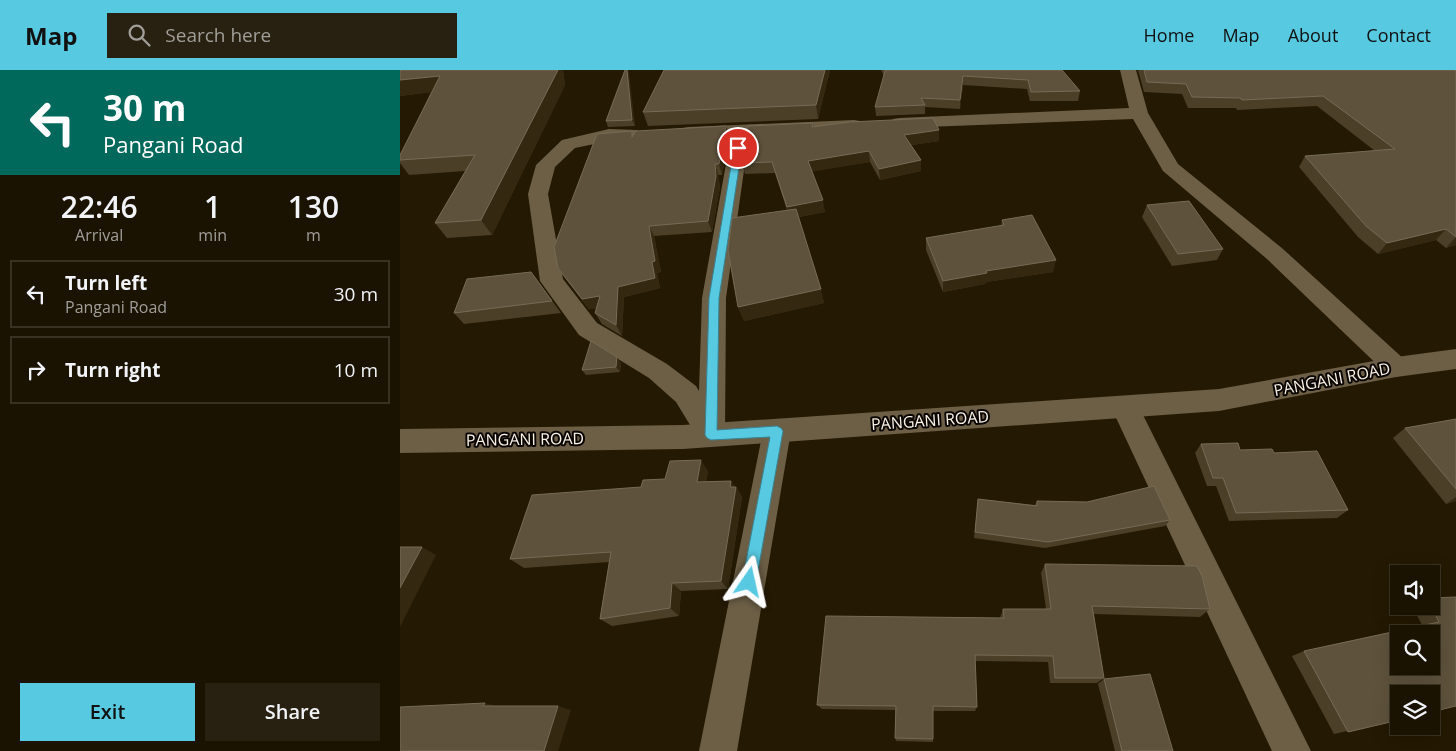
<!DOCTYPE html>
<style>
:root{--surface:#1b1302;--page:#282011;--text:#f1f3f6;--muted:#a09e99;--line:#393224;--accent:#57c9e1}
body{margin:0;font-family:"Open Sans",sans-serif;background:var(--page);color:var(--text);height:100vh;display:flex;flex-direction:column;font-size:19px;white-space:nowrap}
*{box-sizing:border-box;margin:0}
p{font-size:16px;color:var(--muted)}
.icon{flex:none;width:28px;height:28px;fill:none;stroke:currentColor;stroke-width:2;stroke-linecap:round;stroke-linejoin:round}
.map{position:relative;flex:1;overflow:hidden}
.sheet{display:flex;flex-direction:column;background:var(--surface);width:400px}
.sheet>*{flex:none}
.top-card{background:#00695c;color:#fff;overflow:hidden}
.tools{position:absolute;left:990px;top:495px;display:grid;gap:10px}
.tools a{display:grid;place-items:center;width:50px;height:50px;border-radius:0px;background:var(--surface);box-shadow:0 5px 20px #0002,0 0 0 1px var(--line);font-size:25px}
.pin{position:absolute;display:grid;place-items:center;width:42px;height:42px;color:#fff;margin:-21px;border:2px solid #fff;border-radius:50%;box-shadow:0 1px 5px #0007}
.me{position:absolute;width:55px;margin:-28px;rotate:11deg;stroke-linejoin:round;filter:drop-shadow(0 0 4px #0008)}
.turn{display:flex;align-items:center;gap:18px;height:105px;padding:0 20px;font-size:22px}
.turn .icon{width:65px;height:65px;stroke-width:2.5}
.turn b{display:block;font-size:35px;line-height:42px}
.eta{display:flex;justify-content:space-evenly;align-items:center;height:85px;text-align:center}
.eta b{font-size:30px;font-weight:600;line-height:35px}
.action{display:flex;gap:10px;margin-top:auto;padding:10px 20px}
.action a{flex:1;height:58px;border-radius:0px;background:var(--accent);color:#111;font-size:20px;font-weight:600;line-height:58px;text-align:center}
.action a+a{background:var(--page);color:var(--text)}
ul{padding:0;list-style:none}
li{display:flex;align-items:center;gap:15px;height:68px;margin:0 10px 8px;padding:0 10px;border:2px solid var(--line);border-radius:0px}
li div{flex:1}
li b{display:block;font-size:19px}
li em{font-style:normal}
header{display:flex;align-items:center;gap:30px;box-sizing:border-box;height:70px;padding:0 25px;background:var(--accent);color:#111}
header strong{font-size:24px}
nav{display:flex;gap:28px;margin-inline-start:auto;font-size:18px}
.search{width:350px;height:45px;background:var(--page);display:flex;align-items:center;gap:12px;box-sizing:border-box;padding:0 18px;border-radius:0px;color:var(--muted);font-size:19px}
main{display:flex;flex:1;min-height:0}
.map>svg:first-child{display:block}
</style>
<header>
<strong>Map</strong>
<div class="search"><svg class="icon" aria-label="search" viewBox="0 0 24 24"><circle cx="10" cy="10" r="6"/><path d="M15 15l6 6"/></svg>Search here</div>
<nav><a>Home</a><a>Map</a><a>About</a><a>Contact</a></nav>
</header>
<main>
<section class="sheet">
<div class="top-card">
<div class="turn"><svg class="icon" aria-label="left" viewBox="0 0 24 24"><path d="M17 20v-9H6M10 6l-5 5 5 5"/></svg><div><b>30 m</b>Pangani Road</div></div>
</div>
<div class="eta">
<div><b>22:46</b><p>Arrival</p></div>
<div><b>1</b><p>min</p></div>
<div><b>130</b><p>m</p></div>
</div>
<ul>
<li><svg class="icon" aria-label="left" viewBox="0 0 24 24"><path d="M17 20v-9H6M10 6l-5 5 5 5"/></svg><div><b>Turn left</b><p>Pangani Road</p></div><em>30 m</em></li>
<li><svg class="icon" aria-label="right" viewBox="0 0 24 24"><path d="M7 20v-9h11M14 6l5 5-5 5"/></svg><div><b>Turn right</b></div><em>10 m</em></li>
</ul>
<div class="action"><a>Exit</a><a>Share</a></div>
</section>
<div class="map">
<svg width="1056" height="681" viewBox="0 0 1056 681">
<rect width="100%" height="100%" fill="#241902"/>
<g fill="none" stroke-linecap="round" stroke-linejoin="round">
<!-- street -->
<g fill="#6d5f46" fill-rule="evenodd">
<polygon points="720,0 736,0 748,43 778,94 883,179 1005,290 1009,297 1005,304 996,307 987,304 867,189 763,101 733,49 499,58 493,57 490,53 493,49 499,48 729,38"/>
<polygon points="454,50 460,51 463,55 460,59 349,65 326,228 325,365 321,373 311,377 301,373 276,332 249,308 179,265 140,211 128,124 136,95 162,70 209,59 237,60 240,64 237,68 209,71 175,78 155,97 148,124 163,209 197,253 267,294 296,316 299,321 302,228 331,66 289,67 283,66 280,62 283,58 289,57"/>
<polygon points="725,326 735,329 911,681 872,681 711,337 715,329"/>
<polygon points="377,349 387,353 391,361 337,681 299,681 363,361 367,353"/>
</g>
<!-- secondary -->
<polygon fill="#6d5f46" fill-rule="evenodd" points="1056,279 1056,299 996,307 819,341 283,379 0,383 0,359 283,355 819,319 996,287"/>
</g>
<!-- wall -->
<g fill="#4b3f28">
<polygon points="0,0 163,0 165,15 92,165 47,168 35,153 65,101 9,105 0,93 0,90 31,22 0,26"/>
<polygon points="225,0 235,56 208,57 206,51"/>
<polygon points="430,0 418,49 248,56 243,42"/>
<polygon points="481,0 662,0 680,21 678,31 630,31 627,19 563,15 560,39 525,37 525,44 476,46 475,37 484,6"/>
<polygon points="738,0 1056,0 1056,175 1046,178 1036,170 978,184 958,167 899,97 905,86 975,81 917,36 837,40 836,38 788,38 782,24 744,22"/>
<polygon points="413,53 414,57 539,60 539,71 511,75 521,90 521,101 480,110 470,92 412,101 425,142 399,147 424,233 344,251 338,237 387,140 375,103 345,104 342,93"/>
<polygon points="326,56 329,67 322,105 318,105 320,117 312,162 254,166 261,202 257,203 260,218 224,227 222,266 202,254 195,243 197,238 189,239 165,208 158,198 233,65"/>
<polygon points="747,135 823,179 817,190 772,196 742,147"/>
<polygon points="602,150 653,202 586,212 585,214 543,222 526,180 526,168 601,156"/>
<polygon points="131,202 161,243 64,254 54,243"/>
<polygon points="221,293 220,302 186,305 182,300"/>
<polygon points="1056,349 1056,431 1046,434 993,368 1005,358"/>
<polygon points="801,374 840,380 874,383 948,440 937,448 829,451 816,416 807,416 795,383"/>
<polygon points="308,401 306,412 331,411 334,417 336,417 342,427 328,519 281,521 279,546 212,556 200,549 209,492 124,498 110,489 241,417 265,409"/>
<polygon points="578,429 635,435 637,431 770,450 765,456 645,478 574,468"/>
<polygon points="645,494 810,539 800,547 694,544 704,608 697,613 650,613 648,592 575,591 577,637 575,641 533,641 533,672 496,671 495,668 495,640 422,639 417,635 600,548 603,539 646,539 641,503"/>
<polygon points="1056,527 1056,636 934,664 892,586 904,581 1022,555 1012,536 1031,536"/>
<polygon points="704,609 773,681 715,681 698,614"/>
</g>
<!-- shaded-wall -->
<g fill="#342810">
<polygon points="158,0 163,0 165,15 92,165 81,150"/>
<polygon points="227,0 229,1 235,56 232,50"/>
<polygon points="425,0 430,0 418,49 416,35"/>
<polygon points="40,6 49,20 0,26 0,10"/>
<polygon points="563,6 563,15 560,39 560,30"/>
<polygon points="326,56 329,67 322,105 319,94"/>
<polygon points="539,60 539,71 505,76 504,65"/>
<polygon points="469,81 470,92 410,102 408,91"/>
<polygon points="521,90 521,101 480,110 479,99"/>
<polygon points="315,94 318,105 320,117 312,162 308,151"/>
<polygon points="423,130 425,142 389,149 387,137"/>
<polygon points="249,156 254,166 261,202 257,203 260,218 224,227 222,266 216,255 218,217 252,192"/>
<polygon points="1046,159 1036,170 978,184 987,173"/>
<polygon points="1056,167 1056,175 1046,178"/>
<polygon points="656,190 653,202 586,212 585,214 543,222 543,211 586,201"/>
<polygon points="421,219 424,233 344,251 338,237"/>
<polygon points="200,226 207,236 189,239 182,229"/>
<polygon points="217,287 221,293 220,302 216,297"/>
<polygon points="301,390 308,401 304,423 297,412"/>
<polygon points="331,411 336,420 336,417 342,427 328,519 321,511 330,417"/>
<polygon points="1056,427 1056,431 1046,434"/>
<polygon points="22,477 36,485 0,557 0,518"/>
<polygon points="272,513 281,521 279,546 270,538"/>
<polygon points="85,633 100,637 83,636"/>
<polygon points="158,636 171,640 158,681 144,681"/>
</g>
<!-- building -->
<g fill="#5e523c" stroke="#766b56" fill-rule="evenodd">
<polygon points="0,0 158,0 81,150 35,153 75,85 0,90 0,85 40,6 0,10"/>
<polygon points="225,0 227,0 232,50 206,51"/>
<polygon points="264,0 425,0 416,35 243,42"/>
<polygon points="485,0 662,0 680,21 631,22 628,10 563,6 560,30 521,28 525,35 475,37 485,1"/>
<polygon points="744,0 1056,0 1056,167 1046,159 987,173 966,156 905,86 995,79 923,26 842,30 840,28 792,27 786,14 747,12"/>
<polygon points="533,48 539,60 504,65 521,90 479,99 469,81 408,91 423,130 387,137 372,92 342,93 348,56 413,53 412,57 450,52"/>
<polygon points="326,56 319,94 315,94 316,106 308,151 249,156 255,191 252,192 255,208 218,217 216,255 195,243 200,226 182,229 158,198 154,177 197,64 232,61 232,67 236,61"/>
<polygon points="789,131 823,179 778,184 747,135"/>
<polygon points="396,139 421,219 338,237 328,180 332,148"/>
<polygon points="632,145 656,190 586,201 587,203 543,211 526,168 604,155 602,150"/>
<polygon points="131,202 152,231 54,243 67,209"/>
<polygon points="191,271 217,287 216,297 182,300"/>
<polygon points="1056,349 1056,419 1005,358"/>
<polygon points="838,373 840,380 872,379 874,383 917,381 948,440 836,443 823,408 813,408 801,374"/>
<polygon points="301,390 297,412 331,411 330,417 336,417 321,511 272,513 270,538 200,549 211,482 110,489 132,425 241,417 243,410 265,409 270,391"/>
<polygon points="754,416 770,450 648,472 575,462 578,429 637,436 637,431 687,432"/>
<polygon points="0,477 22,477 0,518"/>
<polygon points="645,494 797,496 802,506 810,539 692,536 704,608 655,608 653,586 575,585 577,637 533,636 533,669 495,668 496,636 417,635 426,546 604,548 603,539 651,539"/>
<path d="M1056 527V636L1031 642V624H999V650L948 662 904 581 1039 552 1031 536V528ZM999 564H1031V596H999Z"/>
<polygon points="750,604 773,681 722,681 704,609"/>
<polygon points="85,633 83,636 158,636 144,681 0,681 0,637"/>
</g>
<!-- route -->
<polygon fill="#57c9e1" stroke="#398392" points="338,76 342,78 319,228 317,360 377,356 381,358 383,361 356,512 354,517 349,519 344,517 342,512 370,367 311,370 307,368 305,365 309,228 334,78"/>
<g text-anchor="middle" stroke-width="4" stroke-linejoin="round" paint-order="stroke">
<!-- street labels -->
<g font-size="16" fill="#f9f1e2" stroke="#090501">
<text transform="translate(932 309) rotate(-11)" y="6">PANGANI ROAD</text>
<text transform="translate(530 350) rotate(-4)" y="6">PANGANI ROAD</text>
<text transform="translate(125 369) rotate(-1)" y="6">PANGANI ROAD</text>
</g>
</g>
</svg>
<div class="tools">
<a><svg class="icon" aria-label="sound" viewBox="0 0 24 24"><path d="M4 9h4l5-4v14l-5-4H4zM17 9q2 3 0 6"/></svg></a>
<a><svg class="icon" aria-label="search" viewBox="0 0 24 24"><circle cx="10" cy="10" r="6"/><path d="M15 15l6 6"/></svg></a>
<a><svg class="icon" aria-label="layers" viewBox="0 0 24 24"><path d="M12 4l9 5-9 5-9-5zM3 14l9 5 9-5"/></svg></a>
</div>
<div class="pin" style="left:338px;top:78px;background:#d93025"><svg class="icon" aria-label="arrive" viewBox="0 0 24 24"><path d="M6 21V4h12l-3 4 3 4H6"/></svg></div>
<svg class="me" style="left:349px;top:512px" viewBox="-20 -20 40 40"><path d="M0-17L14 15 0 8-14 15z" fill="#57c9e1" stroke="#fff" stroke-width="4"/></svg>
</div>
</main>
